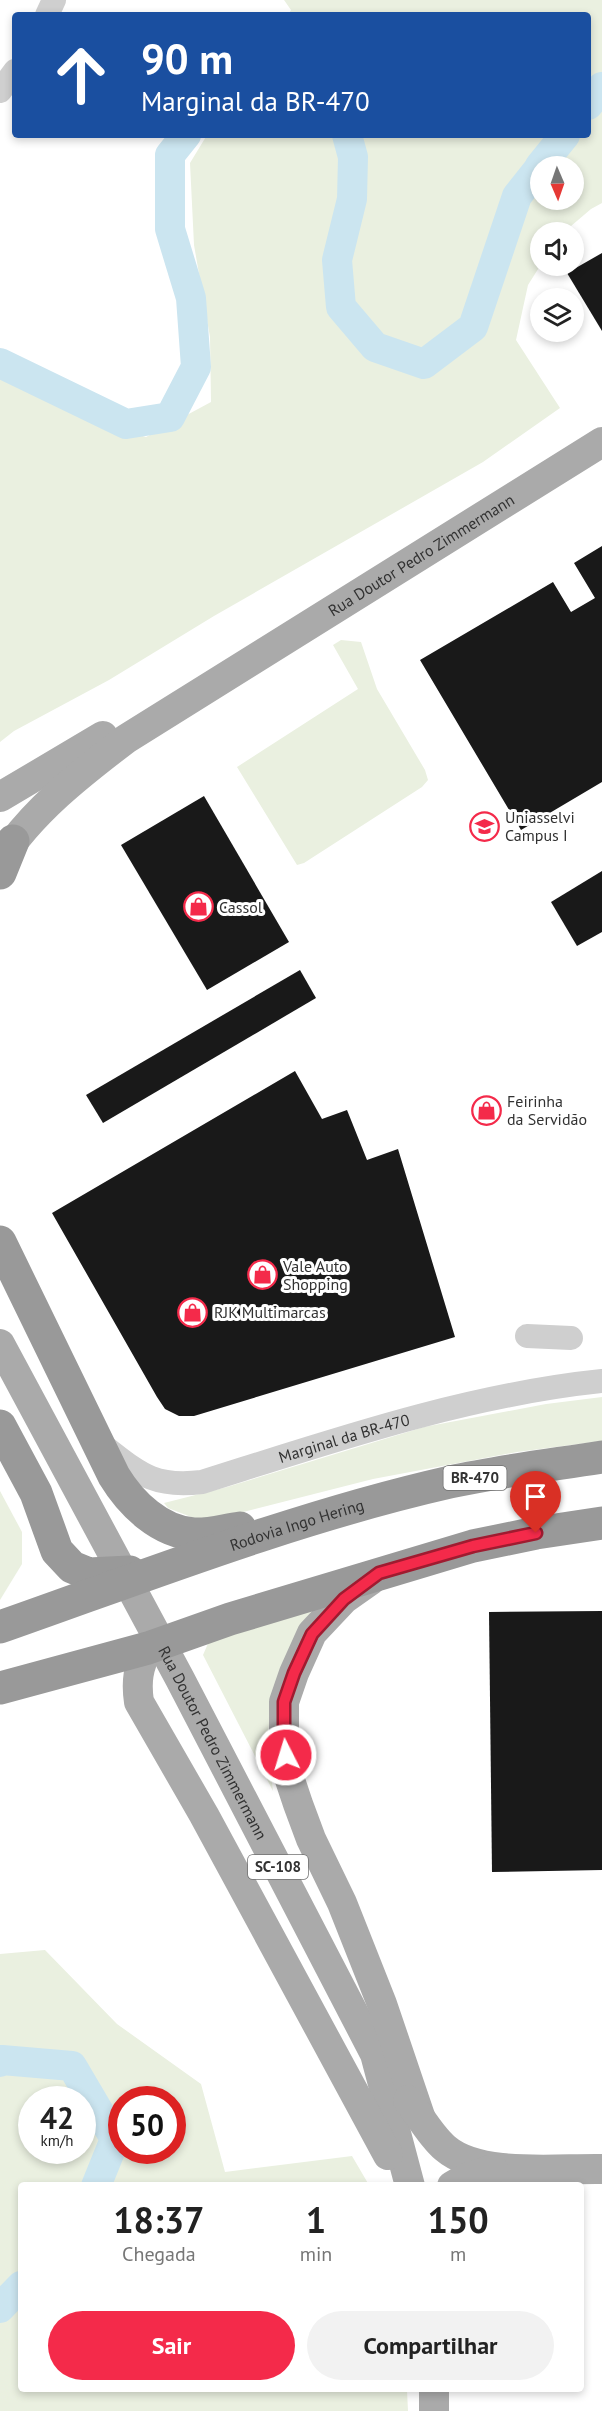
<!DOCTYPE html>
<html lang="pt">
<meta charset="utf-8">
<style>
:root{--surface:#fff;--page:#f2f2f2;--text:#222;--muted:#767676;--accent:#f42a4a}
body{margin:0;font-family:"PT Sans",sans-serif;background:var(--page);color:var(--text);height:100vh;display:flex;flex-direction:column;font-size:22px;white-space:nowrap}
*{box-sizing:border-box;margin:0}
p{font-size:20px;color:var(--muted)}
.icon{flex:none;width:33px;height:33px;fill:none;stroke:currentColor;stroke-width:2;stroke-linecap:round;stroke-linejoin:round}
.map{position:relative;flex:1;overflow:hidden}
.details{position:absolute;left:18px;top:2182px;width:566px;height:210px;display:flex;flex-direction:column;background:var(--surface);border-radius:6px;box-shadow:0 3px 9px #0003}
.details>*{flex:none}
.top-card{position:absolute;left:12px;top:12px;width:579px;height:126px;border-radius:6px;box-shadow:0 3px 9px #0003;background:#1a4fa0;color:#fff;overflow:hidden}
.needle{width:39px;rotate:178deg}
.controls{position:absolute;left:530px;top:156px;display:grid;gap:12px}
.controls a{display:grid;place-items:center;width:54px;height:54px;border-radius:50%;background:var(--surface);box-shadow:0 3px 9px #0003;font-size:30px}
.speed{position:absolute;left:18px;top:2086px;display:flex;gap:12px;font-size:30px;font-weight:700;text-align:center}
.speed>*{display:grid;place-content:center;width:78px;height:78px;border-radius:50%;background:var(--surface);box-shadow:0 3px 9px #0003;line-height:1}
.speed small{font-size:15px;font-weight:400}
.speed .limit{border:9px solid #d22;background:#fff;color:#111}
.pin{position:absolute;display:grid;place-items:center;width:51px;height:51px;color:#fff;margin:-62px -26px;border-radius:50% 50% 50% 0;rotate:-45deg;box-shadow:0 0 6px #0007}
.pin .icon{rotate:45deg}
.me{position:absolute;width:66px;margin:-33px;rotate:355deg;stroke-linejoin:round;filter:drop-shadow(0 0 4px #0008)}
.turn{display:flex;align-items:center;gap:21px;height:126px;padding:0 30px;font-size:27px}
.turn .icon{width:78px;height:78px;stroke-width:2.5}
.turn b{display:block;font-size:42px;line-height:51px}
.eta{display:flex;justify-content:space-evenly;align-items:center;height:102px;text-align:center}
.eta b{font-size:36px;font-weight:800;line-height:42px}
.cta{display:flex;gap:12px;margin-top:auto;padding:12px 30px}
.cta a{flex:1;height:69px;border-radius:36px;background:var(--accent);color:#fff;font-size:24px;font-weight:800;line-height:69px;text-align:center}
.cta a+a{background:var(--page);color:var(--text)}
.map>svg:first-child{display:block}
</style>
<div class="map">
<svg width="602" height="2411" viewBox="0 0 602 2411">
<rect width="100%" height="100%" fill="#fff"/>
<!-- green -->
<g fill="#eaf0e0" fill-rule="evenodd">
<path d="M284 0H602V203L591 209 564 232H540V266L528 285 516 340 560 408 483 462 214 616 109 680 14 731 0 742V374L9 376 79 417 146 437 211 402 210 337 194 245 190 163 207 135H588V15H288L291 10ZM540 166H573V200H540Z"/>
<polygon points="341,640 361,642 377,689 425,770 428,780 422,787 304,863 297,865 237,767 358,689 333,645"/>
<polygon points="602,1397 602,1441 517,1452 373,1479 204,1522 168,1508 164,1503 227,1487 424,1427 546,1404"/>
<polygon points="0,1491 22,1532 22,1564 0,1600"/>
<polygon points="330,1596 275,1686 267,1738 273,1791 203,1655 210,1639"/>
<path d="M45 1950 117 2024 201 2084 225 2172 352 2156 369 2185 21 2186V2390H407L408 2411H0V1954ZM32 2100H82V2151H32ZM122 2100H172V2151H122Z"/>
</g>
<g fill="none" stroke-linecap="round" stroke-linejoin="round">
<!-- river -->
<g stroke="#cbe5f0" stroke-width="30">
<polyline points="588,105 602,87"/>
<polyline points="347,135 353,157 352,199 337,260 341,307 375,347 424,364 473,327 517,196 540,167"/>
<polyline points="540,166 565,135"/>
<polyline points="0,363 126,424 170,417 196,367 191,298 170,229 170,155 186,135"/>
<polyline points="0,2062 2,2060 72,2066 115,2139 96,2186"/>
<polyline points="0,2308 21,2286"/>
</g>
</g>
<!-- building -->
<g fill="#191919">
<polygon points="602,253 602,331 567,273"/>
<polygon points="602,546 602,782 521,830 420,660 553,582 571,612 595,598 574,563"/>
<polygon points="204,796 289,942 207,990 121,845"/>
<polygon points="602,871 602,932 577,946 551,902"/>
<polygon points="300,970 316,998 103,1123 86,1095"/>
<polygon points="295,1071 322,1119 347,1110 367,1160 398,1149 455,1337 194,1416 179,1416 165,1409 157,1397 52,1213"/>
<polygon points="602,1611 602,1870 492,1872 489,1612"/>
</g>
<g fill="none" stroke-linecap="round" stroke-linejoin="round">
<!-- minor -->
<g stroke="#cfcfcf" stroke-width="24">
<polyline points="47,15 54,0"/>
<polyline points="0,91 15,71"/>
<polyline points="527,1336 571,1338"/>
<path id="s1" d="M101 1444C139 1473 152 1488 202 1482 332 1441 466 1395 602 1381"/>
</g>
<!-- major -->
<g stroke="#aaa" stroke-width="30">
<polyline points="0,797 103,736"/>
<path id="s2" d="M0 861C31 812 80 774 126 739L602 442"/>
<path id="s3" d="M0 1344 180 1679 375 2054 410 2186"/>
<polyline points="371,1580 344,1599 312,1633 294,1673 284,1702 284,1734 289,1777 298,1804 311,1839 342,1903 382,2004 420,2116"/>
<path d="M148 1648C138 1667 136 1682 139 1702L204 1815 388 2155"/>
<path d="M408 2100C420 2116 430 2135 445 2148 480 2178 556 2168 602 2169"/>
<polyline points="452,2186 464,2179 493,2169"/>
<polyline points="434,2390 434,2411"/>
</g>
<!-- highway -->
<g stroke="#999" stroke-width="33">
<polyline points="0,873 13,841"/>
<path d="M0 1242 114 1476C131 1504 160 1532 194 1534 208 1535 225 1530 240 1528"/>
<polyline points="0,1426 36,1493 57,1551 72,1567 89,1574 130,1572"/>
<path id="s4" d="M0 1627C148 1575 296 1517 450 1482 500 1471 551 1465 602 1457"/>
<polyline points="0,1688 148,1648 230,1619 473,1546 536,1533 602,1523"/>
</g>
</g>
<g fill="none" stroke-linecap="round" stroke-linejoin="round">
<defs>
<polyline id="route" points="286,1755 284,1734 284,1702 294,1673 312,1634 344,1599 379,1573 473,1546 536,1533"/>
</defs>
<!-- route casing -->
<use href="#route" stroke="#9f1b30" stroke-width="15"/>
<!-- route -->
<use href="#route" stroke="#f42a4a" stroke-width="10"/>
</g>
<!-- icons -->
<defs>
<symbol id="university-ring" viewBox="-11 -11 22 22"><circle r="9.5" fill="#fff" stroke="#f42a4a" stroke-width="1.5"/><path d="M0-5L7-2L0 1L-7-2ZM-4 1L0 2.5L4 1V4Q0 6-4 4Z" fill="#f42a4a"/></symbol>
<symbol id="shop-ring" viewBox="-11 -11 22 22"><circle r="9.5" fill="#fff" stroke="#f42a4a" stroke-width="1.5"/><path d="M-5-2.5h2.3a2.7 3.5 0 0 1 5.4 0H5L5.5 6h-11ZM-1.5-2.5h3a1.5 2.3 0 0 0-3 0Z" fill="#f42a4a"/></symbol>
</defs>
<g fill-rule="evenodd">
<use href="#university-ring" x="468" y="810" width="33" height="33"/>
<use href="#shop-ring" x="182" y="890" width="33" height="33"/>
<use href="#shop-ring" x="470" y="1094" width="33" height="33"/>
<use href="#shop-ring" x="246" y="1258" width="33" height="33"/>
<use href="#shop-ring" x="176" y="1296" width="33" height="33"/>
</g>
<g text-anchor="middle" stroke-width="6" stroke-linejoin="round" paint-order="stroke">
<!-- shield labels -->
<g fill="#fff" stroke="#707070" stroke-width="1.5">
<rect x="443.5" y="1466" width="63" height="24" rx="4.5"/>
<rect x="248" y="1855" width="60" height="24" rx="4.5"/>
</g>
<g font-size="15" font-weight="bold" fill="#323232">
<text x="475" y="1483">BR-470</text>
<text x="278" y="1872">SC-108</text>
</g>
<!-- street labels -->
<g font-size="16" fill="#323232" stroke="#fff">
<text dy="6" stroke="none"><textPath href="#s2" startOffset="524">Rua Doutor Pedro Zimmermann</textPath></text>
<text dy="6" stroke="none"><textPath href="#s1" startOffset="261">Marginal da BR-470</textPath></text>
<text dy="6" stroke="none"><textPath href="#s4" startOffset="314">Rodovia Ingo Hering</textPath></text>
<text dy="6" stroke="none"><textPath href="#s3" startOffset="452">Rua Doutor Pedro Zimmermann</textPath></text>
</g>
<!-- poi labels -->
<g font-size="16" fill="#323232" stroke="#fff" text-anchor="start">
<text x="505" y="823">Uniasselvi<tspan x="505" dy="18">Campus I</tspan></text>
<text x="219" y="913">Cassol</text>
<text x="507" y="1107">Feirinha<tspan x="507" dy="18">da Servidão</tspan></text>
<text x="283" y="1272">Vale Auto<tspan x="283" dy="18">Shopping</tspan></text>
<text x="214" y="1318">RJK Multimarcas</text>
</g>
</g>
</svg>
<div class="controls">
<a><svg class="needle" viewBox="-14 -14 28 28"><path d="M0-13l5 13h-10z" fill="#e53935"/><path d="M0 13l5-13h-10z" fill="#767676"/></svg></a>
<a><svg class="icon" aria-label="sound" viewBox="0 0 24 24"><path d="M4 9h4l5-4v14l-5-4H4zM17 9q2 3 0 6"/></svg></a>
<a><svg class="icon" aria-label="layers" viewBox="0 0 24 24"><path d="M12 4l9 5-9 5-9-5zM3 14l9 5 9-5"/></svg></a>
</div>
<div class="speed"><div>42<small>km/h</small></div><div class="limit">50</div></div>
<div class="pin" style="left:536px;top:1533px;background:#d93025"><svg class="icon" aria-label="arrive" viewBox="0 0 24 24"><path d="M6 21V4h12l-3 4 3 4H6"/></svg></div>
<svg class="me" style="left:286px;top:1755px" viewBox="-20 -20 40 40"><circle r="17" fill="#f42a4a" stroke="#fff" stroke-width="3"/><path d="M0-11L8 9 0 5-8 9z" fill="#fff"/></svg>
<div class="top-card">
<div class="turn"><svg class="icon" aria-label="ahead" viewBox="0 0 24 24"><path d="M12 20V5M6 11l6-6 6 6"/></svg><div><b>90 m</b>Marginal da BR-470</div></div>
</div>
<section class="details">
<div class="eta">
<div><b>18:37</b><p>Chegada</p></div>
<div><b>1</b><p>min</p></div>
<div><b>150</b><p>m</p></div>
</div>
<div class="cta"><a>Sair</a><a>Compartilhar</a></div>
</section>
</div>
